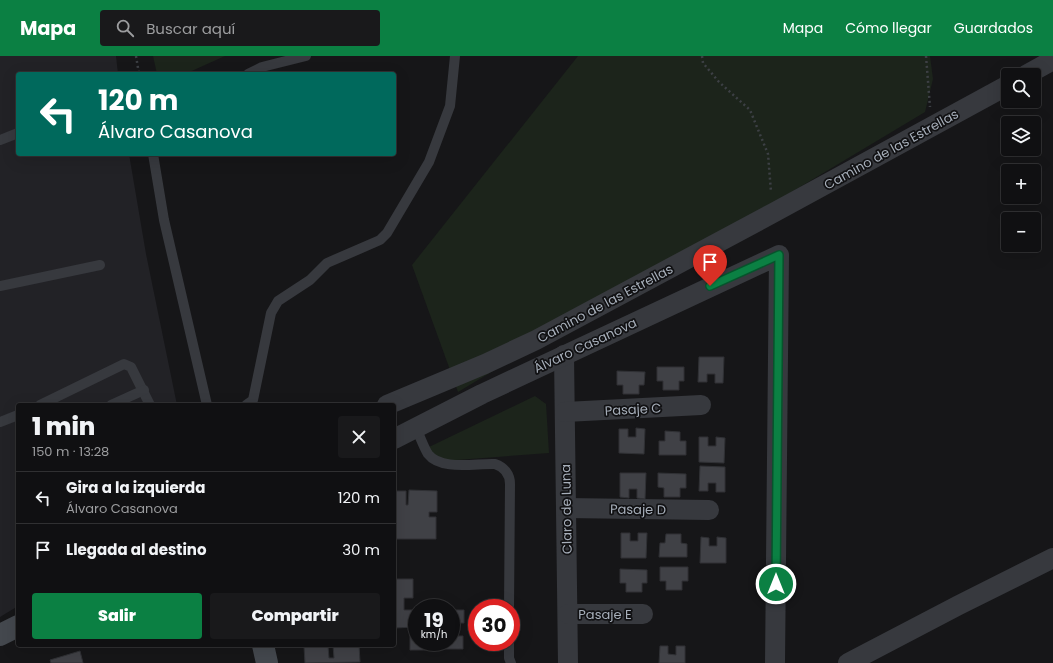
<!DOCTYPE html>
<html lang="es">
<meta charset="utf-8">
<style>
:root{--surface:#101012;--page:#19191b;--text:#f1f3f6;--muted:#9c9d9f;--line:#303032;--accent:#0b8043}
body{margin:0;font-family:Poppins,sans-serif;background:var(--page);color:var(--text);height:100vh;display:flex;flex-direction:column;font-size:15px;white-space:nowrap}
*{box-sizing:border-box;margin:0}
p{font-size:13px;color:var(--muted)}
.icon{flex:none;width:22px;height:22px;fill:none;stroke:currentColor;stroke-width:2;stroke-linecap:round;stroke-linejoin:round}
.map{position:relative;flex:1;overflow:hidden}
.side{position:absolute;left:16px;top:347px;width:380px;height:244px;display:flex;flex-direction:column;background:var(--surface);border-radius:4px;box-shadow:0 4px 16px #0002,0 0 0 1px var(--line)}
.side>*{flex:none}
.hud{position:absolute;left:16px;top:16px;width:380px;height:84px;border-radius:4px;box-shadow:0 4px 16px #0002,0 0 0 1px var(--line);background:#00695c;color:#fff;overflow:hidden}
.buttons{position:absolute;left:1001px;top:12px;display:grid;gap:8px}
.buttons a{display:grid;place-items:center;width:40px;height:40px;border-radius:4px;background:var(--surface);box-shadow:0 4px 16px #0002,0 0 0 1px var(--line);font-size:20px}
.speed{position:absolute;left:408px;top:543px;display:flex;gap:8px;font-size:20px;font-weight:700;text-align:center}
.speed>*{display:grid;place-content:center;width:52px;height:52px;border-radius:50%;background:var(--surface);box-shadow:0 4px 16px #0002,0 0 0 1px var(--line);line-height:1}
.speed small{font-size:10px;font-weight:400}
.speed .limit{border:6px solid #d22;background:#fff;color:#111}
.pin{position:absolute;display:grid;place-items:center;width:34px;height:34px;color:#fff;margin:-41px -17px;border-radius:50% 50% 50% 0;rotate:-45deg;box-shadow:0 0 4px #0007}
.pin .icon{rotate:45deg}
.me{position:absolute;width:44px;margin:-22px;rotate:0deg;stroke-linejoin:round;filter:drop-shadow(0 0 3px #0008)}
.turn{display:flex;align-items:center;gap:14px;height:84px;padding:0 16px;font-size:18px}
.turn .icon{width:52px;height:52px;stroke-width:2.5}
.turn b{display:block;font-size:28px;line-height:34px}
.round{display:grid;place-items:center;flex:none;width:42px;height:42px;border-radius:4px;background:var(--page)}
.summary{display:flex;align-items:center;justify-content:space-between;height:68px;padding:0 16px}
h1{font-size:24px;font-weight:800;line-height:30px}
.button{display:flex;gap:8px;margin-top:auto;padding:8px 16px}
.button a{flex:1;height:46px;border-radius:4px;background:var(--accent);color:#fff;font-size:16px;font-weight:800;line-height:46px;text-align:center}
.button a+a{background:var(--page);color:var(--text)}
ul{padding:0;list-style:none}
li{display:flex;align-items:center;gap:12px;height:52px;padding:0 16px;border-top:1px solid var(--line)}
li div{flex:1}
li b{display:block;font-size:15px}
li em{font-style:normal}
header{display:flex;align-items:center;gap:24px;box-sizing:border-box;height:56px;padding:0 20px;background:var(--accent);color:#fff}
header strong{font-size:19px}
nav{display:flex;gap:22px;margin-inline-start:auto;font-size:14px}
.search{width:280px;height:36px;background:var(--page);display:flex;align-items:center;gap:10px;box-sizing:border-box;padding:0 14px;border-radius:4px;color:var(--muted);font-size:15px}
.map>svg:first-child{display:block}
</style>
<header>
<strong>Mapa</strong>
<div class="search"><svg class="icon" aria-label="search" viewBox="0 0 24 24"><circle cx="10" cy="10" r="6"/><path d="M15 15l6 6"/></svg>Buscar aquí</div>
<nav><a>Mapa</a><a>Cómo llegar</a><a>Guardados</a></nav>
</header>
<div class="map">
<svg width="1053" height="607" viewBox="0 0 1053 607">
<rect width="100%" height="100%" fill="#161618"/>
<!-- built -->
<polygon fill="#222226" points="0,0 116,0 118,18 18,18 18,98 129,98 146,198 177,349 18,349 18,550 0,561"/>
<!-- green -->
<g fill="#1c241b">
<polygon points="153,0 225,0 185,18 157,18"/>
<polygon points="578,0 930,0 933,23 925,56 458,336 412,209"/>
<polygon points="535,340 546,348 549,397 443,405 432,399 429,391"/>
</g>
<!-- building -->
<g fill="#404146" stroke="#303135">
<polygon points="699,301 724,301 723,327 715,327 715,318 707,318 707,326 698,326"/>
<polygon points="657,311 684,311 684,325 679,325 679,334 663,334 663,325 657,325"/>
<polygon points="617,315 645,316 644,329 639,329 639,338 623,338 623,329 617,329"/>
<polygon points="636,372 645,373 644,398 619,397 619,373 628,373 628,381 636,381"/>
<polygon points="665,375 680,376 680,385 686,385 686,399 659,399 659,385 665,385"/>
<polygon points="699,381 708,381 708,390 716,390 716,381 725,382 724,407 699,406"/>
<polygon points="700,410 725,411 725,436 716,436 716,427 708,427 708,435 699,435"/>
<polygon points="620,417 646,417 645,443 637,442 637,433 629,433 629,442 620,441"/>
<polygon points="658,417 686,418 686,432 680,432 680,441 664,441 664,432 658,431"/>
<polygon points="409,434 437,435 437,456 429,456 429,461 436,461 436,483 394,483 394,435 406,435 406,449 408,449"/>
<polygon points="621,477 630,477 630,485 638,485 638,477 647,477 646,502 621,502"/>
<polygon points="666,478 681,478 681,487 687,488 687,501 659,501 660,487 665,487"/>
<polygon points="701,481 709,482 709,490 717,490 717,481 726,482 726,507 700,507"/>
<polygon points="660,511 688,511 688,525 682,525 682,534 666,534 666,525 660,525"/>
<polygon points="620,513 647,514 647,527 642,527 642,536 626,536 626,527 620,527"/>
<polygon points="394,523 413,523 413,542 404,542 404,554 417,554 417,586 434,586 434,594 410,594 410,576 416,576 416,571 394,572"/>
<polygon points="451,554 464,554 464,567 456,567 456,580 463,580 463,593 443,593 443,586 451,586"/>
<polygon points="333,589 359,589 360,606 305,607 304,591 328,590 329,602 334,602"/>
<polygon points="660,590 668,590 668,598 676,599 676,590 685,590 685,607 659,607"/>
<polygon points="80,595 83,607 51,607 50,604"/>
</g>
<g fill="none" stroke-linecap="round" stroke-linejoin="round">
<!-- path -->
<g stroke="#3d4045" stroke-width="2.5" stroke-dasharray="2 3" stroke-linecap="butt">
<polyline points="136,0 139,18"/>
<polyline points="702,0 703,7 719,26 750,54 768,98 771,136"/>
<polyline points="926,0 930,51"/>
</g>
<!-- lane -->
<g stroke="#37393e" stroke-width="10">
<polyline points="248,18 262,11 306,0"/>
<polyline points="0,84 18,77"/>
<polyline points="153,98 164,164 207,349"/>
<polyline points="0,230 100,209"/>
<polyline points="40,349 124,308 131,311 150,349"/>
<polyline points="111,349 144,334"/>
<polyline points="246,349 253,344 271,257 278,245 310,224 327,207 380,184 387,177 429,106 450,50 455,0"/>
<polyline points="0,366 18,359"/>
<path d="M416 372C420 380 423 390 428 398 441 415 476 407 495 408 504 411 510 418 510 428L509 552"/>
<polyline points="509,586 509,602 511,607"/>
</g>
<!-- street -->
<g stroke="#37393e" stroke-width="20">
<polyline points="1026,19 1053,4"/>
<polyline points="564,299 568,607"/>
<polyline points="387,349 485,308 536,284 773,157 1008,29"/>
<polyline points="565,356 701,349"/>
<polyline points="394,383 482,338 779,199 775,607"/>
<polyline points="566,452 709,454"/>
<polyline points="568,558 643,558"/>
<polyline points="848,607 959,549 1053,502"/>
</g>
<!-- secondary -->
<g stroke="#44484e" stroke-width="22">
<polyline points="0,579 18,570"/>
<polyline points="263,589 267,607"/>
</g>
</g>
<g fill="none" stroke-linecap="round" stroke-linejoin="round">
<defs>
<polyline id="route" points="710,230 779,199 776,528"/>
</defs>
<!-- route casing -->
<use href="#route" stroke="#07532c" stroke-width="10"/>
<!-- route -->
<use href="#route" stroke="#0b8043" stroke-width="7"/>
</g>
<g text-anchor="middle" stroke-width="3.5" stroke-linejoin="round" paint-order="stroke">
<!-- street labels -->
<g font-size="13" fill="#a7afba" stroke="#111113">
<text transform="translate(891 93) rotate(-29)" y="5">Camino de las Estrellas</text>
<text transform="translate(605 247) rotate(-28)" y="5">Camino de las Estrellas</text>
<text transform="translate(585 289) rotate(-25)" y="5">Álvaro Casanova</text>
<text transform="translate(633 353) rotate(-3)" y="5">Pasaje C</text>
<text transform="translate(566 453) rotate(-91)" y="5">Claro de Luna</text>
<text transform="translate(638 453) rotate(1)" y="5">Pasaje D</text>
<text x="605" y="563">Pasaje E</text>
</g>
</g>
</svg>
<div class="buttons">
<a><svg class="icon" aria-label="search" viewBox="0 0 24 24"><circle cx="10" cy="10" r="6"/><path d="M15 15l6 6"/></svg></a>
<a><svg class="icon" aria-label="layers" viewBox="0 0 24 24"><path d="M12 4l9 5-9 5-9-5zM3 14l9 5 9-5"/></svg></a>
<a>+</a>
<a>−</a>
</div>
<div class="speed"><div>19<small>km/h</small></div><div class="limit">30</div></div>
<div class="pin" style="left:710px;top:230px;background:#d93025"><svg class="icon" aria-label="arrive" viewBox="0 0 24 24"><path d="M6 21V4h12l-3 4 3 4H6"/></svg></div>
<svg class="me" style="left:776px;top:528px" viewBox="-20 -20 40 40"><circle r="17" fill="#0b8043" stroke="#fff" stroke-width="3"/><path d="M0-11L8 9 0 5-8 9z" fill="#fff"/></svg>
<div class="hud">
<div class="turn"><svg class="icon" aria-label="left" viewBox="0 0 24 24"><path d="M17 20v-9H6M10 6l-5 5 5 5"/></svg><div><b>120 m</b>Álvaro Casanova</div></div>
</div>
<section class="side">
<div class="summary"><div><h1>1 min</h1><p>150 m · 13:28</p></div><a class="round"><svg class="icon" aria-label="close" viewBox="0 0 24 24"><path d="M6 6l12 12M18 6L6 18"/></svg></a></div>
<ul>
<li><svg class="icon" aria-label="left" viewBox="0 0 24 24"><path d="M17 20v-9H6M10 6l-5 5 5 5"/></svg><div><b>Gira a la izquierda</b><p>Álvaro Casanova</p></div><em>120 m</em></li>
<li><svg class="icon" aria-label="arrive" viewBox="0 0 24 24"><path d="M6 21V4h12l-3 4 3 4H6"/></svg><div><b>Llegada al destino</b></div><em>30 m</em></li>
</ul>
<div class="button"><a>Salir</a><a>Compartir</a></div>
</section>
</div>
